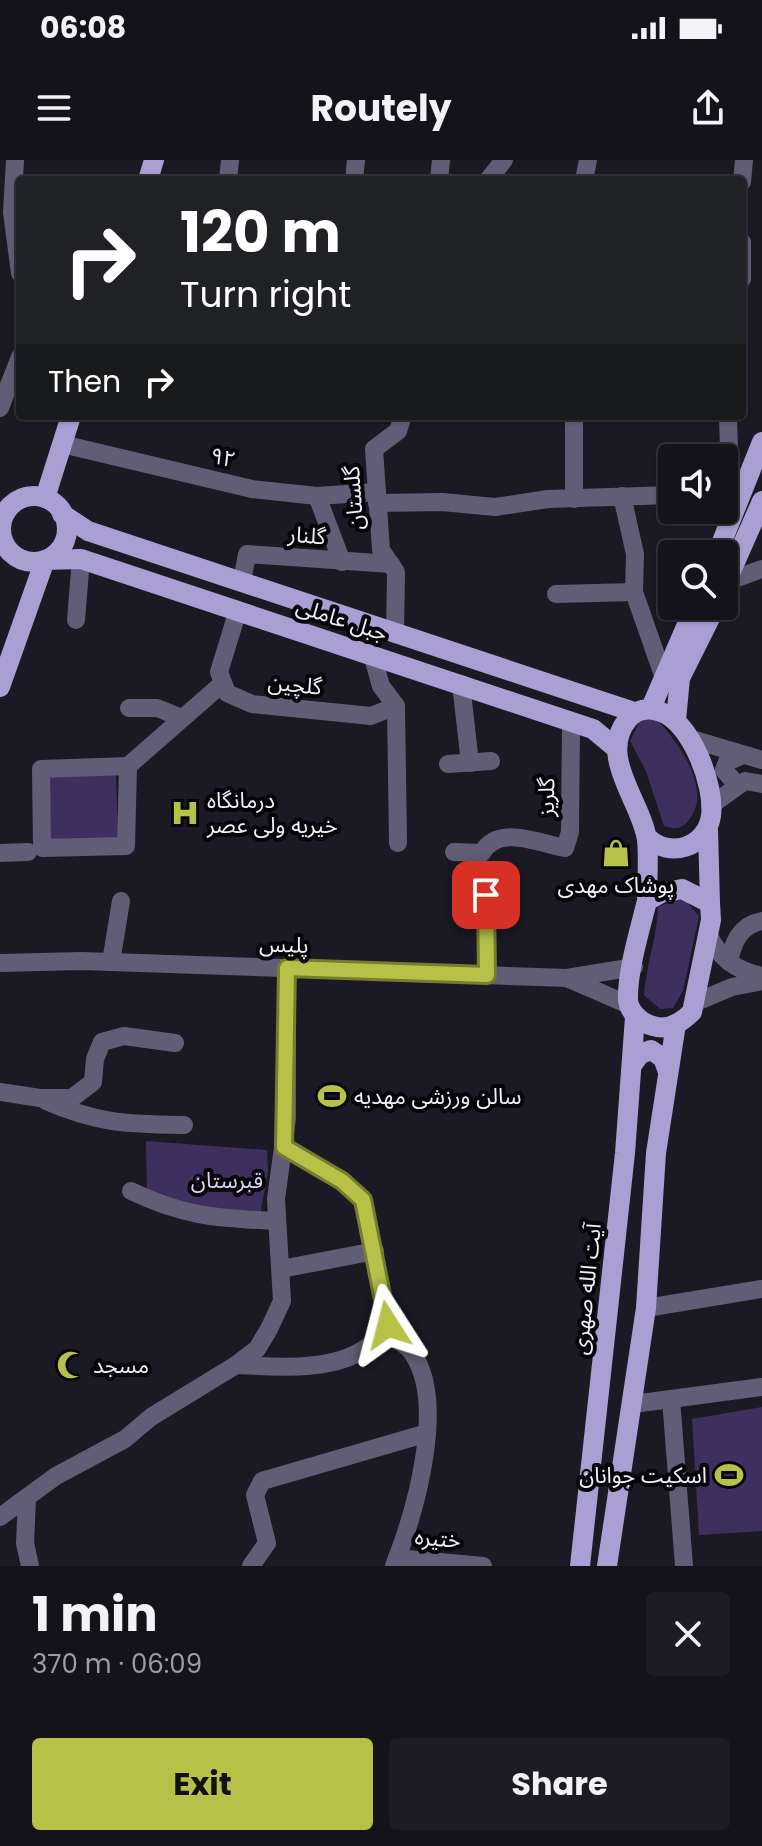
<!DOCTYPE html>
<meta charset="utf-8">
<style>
:root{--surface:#14131a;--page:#1d1c23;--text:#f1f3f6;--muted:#9d9ea2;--line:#333239;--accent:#b6c148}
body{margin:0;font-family:Poppins,"Noto Sans Arabic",sans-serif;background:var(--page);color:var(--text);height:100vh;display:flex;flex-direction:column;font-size:30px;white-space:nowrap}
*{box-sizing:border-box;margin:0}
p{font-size:26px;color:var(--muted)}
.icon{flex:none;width:44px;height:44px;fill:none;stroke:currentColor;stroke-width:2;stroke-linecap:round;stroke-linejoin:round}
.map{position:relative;height:1406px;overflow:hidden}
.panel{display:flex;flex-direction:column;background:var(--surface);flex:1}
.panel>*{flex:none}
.top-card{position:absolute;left:16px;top:16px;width:730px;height:244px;border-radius:8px;box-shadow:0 2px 6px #0004,0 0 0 2px var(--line);background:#202124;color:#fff;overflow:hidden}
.buttons{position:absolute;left:658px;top:284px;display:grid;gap:16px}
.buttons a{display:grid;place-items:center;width:80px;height:80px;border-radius:8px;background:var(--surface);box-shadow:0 2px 6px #0004,0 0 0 2px var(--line);font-size:40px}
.pin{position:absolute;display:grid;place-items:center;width:68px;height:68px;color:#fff;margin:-34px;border-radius:16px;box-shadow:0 4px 12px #0006}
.me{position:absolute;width:88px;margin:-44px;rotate:351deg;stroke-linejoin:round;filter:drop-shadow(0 0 6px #0008)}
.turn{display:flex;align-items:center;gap:28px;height:168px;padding:0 32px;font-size:36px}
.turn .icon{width:104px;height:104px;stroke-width:2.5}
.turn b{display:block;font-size:56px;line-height:68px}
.then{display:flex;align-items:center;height:76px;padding:0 32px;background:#0003;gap:16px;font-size:30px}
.round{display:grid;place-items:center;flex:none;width:84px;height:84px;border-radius:8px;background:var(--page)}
.headline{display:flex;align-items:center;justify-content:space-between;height:136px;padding:0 32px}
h1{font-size:48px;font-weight:700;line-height:60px}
.primary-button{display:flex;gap:16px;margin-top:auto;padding:16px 32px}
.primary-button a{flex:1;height:92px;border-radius:8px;background:var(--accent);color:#111;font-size:32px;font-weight:700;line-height:92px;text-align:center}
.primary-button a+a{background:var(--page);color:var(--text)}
.status{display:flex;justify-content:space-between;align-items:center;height:56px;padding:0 40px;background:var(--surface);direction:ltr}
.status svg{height:22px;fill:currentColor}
header{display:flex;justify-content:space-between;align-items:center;height:104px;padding:0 32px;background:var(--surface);font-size:36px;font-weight:700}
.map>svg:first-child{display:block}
</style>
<div class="status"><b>06:08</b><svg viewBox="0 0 49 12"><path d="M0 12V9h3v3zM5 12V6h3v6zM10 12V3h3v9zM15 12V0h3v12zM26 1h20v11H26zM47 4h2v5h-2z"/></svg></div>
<header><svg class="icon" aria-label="menu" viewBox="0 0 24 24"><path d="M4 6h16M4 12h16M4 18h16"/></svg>Routely<svg class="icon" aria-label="share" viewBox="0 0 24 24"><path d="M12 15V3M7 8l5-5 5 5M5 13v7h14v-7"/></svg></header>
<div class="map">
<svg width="762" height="1406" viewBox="0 0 762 1406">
<rect width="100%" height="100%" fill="#1b1923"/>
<!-- green -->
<g fill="#3d305e">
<path d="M653 556C675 577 712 626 691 657 683 669 677 670 664 666L646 611 630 581 639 563Z"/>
<polygon points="116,615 118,679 50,680 48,616"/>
<path d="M677 739 687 742 699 756 683 831 673 848 660 849 644 835C646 805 657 778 658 747Z"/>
<polygon points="146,981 267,990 268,1012 260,1056 210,1050 147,1031"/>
<polygon points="762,1247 762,1371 699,1375 692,1259"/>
</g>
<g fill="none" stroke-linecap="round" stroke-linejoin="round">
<!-- minor -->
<g stroke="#625d76" stroke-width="18">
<polyline points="15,0 12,52 20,113"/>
<polyline points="228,20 230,0"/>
<polyline points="354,20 356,0"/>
<polyline points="439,20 441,0"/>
<polyline points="488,20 504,0"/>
<polyline points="584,20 588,0"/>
<polyline points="742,22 744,0"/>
<polyline points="742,82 742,119"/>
<polyline points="0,248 20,197"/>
<polyline points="728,256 731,357"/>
<polyline points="62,284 252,329 317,336 377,332"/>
<polyline points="317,336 342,402"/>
<polyline points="622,336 635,394 634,432 664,518"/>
<polyline points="574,339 574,256"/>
<polyline points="377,343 442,342 495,347 548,339 672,335"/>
<polyline points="242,422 247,394 391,404"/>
<polyline points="726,422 762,409"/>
<polyline points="556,434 634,432"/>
<polyline points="238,450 219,512 227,533 252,544 371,556 396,546"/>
<polyline points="76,460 81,399"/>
<polyline points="395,474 396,412 381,390 374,289 398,271 403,256"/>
<polyline points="372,494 381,526 396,546 398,683"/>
<polyline points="461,524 470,603"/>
<polyline points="129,548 157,548 182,558"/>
<polyline points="691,579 762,600"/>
<polyline points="448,604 491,601"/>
<polyline points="128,606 126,686 42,688 41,609 128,606 223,523"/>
<polyline points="737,625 724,610 727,602 743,595"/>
<polyline points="710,646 745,621 762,624"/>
<path d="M454 692 482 693C498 664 538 683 565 688L570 672 571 562"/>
<polyline points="0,693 28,692"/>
<polyline points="486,735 487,815"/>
<path d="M708 774C720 799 735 810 762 816"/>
<polyline points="111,802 121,741"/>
<path d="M729 802C733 782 740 765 762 761"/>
<polyline points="0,803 82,801 567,818 634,807"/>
<polyline points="567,818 629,845"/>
<polyline points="694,843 732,827 762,821"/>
<polyline points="0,932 40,938 72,938 93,922 95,899 102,882 124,876 175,883"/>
<path d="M46 941C99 964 128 964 184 965"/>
<path d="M131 1031C185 1057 218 1058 276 1061"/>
<polyline points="281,1109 375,1091"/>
<polyline points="646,1148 762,1129"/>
<path d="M384 1173C394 1178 407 1184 413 1194 446 1243 416 1348 397 1398"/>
<path d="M236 1205C287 1207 358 1215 388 1165L363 1040 342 1021 284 987"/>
<polyline points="671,1239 684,1406"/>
<polyline points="633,1244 762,1227"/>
<polyline points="27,1339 25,1383 30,1406"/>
<polyline points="0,1357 56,1316 125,1279 151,1257 236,1205 257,1189 269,1169 282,1141 276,1039 287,958 287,808"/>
<polyline points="251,1406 267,1383 255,1335 262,1321 424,1274"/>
<polyline points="394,1406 397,1398 483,1406"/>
</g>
<!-- major -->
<g stroke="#aa9fd3" stroke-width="20">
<polyline points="148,20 154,0"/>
<circle cx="34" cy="369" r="33"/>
<polyline points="45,338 71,256"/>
<polyline points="62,354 88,371 634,552"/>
<polyline points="717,394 762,282"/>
<polyline points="724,427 762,341"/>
<polyline points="0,527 45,400 81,399 593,569 617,589"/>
<polyline points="651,548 695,446"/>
<polyline points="676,560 680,518 716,446"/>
<polyline points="708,670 710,743"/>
<path d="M647 677C669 699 706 688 711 656 715 625 691 562 661 552 648 547 637 549 628 559 597 596 642 642 647 680 649 700 647 721 647 741"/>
<path d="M682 729 710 743 711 760 692 852C682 862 668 871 653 866 641 863 629 852 628 840 627 812 640 769 647 741L661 733Z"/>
<polyline points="632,905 640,894 651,890 663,898 668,912"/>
<polyline points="580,1406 625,993 635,857"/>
<polyline points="607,1406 646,1148 656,993 676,864"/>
</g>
</g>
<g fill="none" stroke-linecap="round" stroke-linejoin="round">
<defs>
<polyline id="route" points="388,1165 363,1040 342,1021 284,987 287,808 487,815 486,735"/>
</defs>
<!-- route casing -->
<use href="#route" stroke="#767d2f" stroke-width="20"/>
<!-- route -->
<use href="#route" stroke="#b6c148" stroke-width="14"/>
</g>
<!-- icons -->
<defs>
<symbol id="hospital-bare" viewBox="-9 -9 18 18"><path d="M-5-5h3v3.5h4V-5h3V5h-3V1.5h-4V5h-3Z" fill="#b6c148" stroke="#060509" stroke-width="2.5" paint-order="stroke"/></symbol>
<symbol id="shop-bare" viewBox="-9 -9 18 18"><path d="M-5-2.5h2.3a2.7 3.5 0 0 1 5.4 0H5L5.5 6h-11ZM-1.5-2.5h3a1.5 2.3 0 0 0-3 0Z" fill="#b6c148" stroke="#060509" stroke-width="2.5" paint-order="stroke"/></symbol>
<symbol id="stadium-bare" viewBox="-9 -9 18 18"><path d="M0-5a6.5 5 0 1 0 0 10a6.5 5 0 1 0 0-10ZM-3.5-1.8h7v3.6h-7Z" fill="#b6c148" stroke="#060509" stroke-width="2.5" paint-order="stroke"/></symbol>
<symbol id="mosque-bare" viewBox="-9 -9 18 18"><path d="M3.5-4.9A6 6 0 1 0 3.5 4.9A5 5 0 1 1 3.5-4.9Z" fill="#b6c148" stroke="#060509" stroke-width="2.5" paint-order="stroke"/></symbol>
</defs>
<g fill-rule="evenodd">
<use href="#hospital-bare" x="165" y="633" width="40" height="40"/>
<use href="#shop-bare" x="596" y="673" width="40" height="40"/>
<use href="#stadium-bare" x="312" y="916" width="40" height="40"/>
<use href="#mosque-bare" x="51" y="1185" width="40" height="40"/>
<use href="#stadium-bare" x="709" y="1295" width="40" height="40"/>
</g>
<g text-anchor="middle" stroke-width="8" stroke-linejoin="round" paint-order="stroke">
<!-- street labels -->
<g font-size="22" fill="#f2f1f8" stroke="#060509">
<text transform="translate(223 297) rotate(13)" y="8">۹۲</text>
<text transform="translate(353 338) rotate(-94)" y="8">گلستان</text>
<text transform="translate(307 375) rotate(5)" y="8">گلنار</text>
<text transform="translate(342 459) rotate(18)" y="8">جبل عاملی</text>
<text transform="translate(295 524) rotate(6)" y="8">گلچین</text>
<text transform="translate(546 637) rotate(-89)" y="8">گلریز</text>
<text transform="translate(284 784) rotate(2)" y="8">پلیس</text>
<text transform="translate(586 1129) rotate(-84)" y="8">آیت الله صهری</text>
<text transform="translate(438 1378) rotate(5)" y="8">ختیره</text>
</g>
<!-- poi labels -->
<g font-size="22" fill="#f2f1f8" stroke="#060509" text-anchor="start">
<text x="207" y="648">درمانگاه<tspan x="207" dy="25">خیریه ولی عصر</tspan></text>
<text x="616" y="733" text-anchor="middle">پوشاک مهدی</text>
<text x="354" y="944">سالن ورزشی مهدیه</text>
<text x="93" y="1213">مسجد</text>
<text x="707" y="1323" text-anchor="end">اسکیت جوانان</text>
</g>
<!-- park labels -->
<g font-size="22" fill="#dad3f6" stroke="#060509">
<text x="227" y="1028">قبرستان</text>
</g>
</g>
</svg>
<div class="buttons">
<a><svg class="icon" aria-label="sound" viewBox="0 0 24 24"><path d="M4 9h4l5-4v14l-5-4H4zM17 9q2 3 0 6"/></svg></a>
<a><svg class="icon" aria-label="search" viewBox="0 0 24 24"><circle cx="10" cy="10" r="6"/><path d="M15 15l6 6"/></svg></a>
</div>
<div class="pin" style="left:486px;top:735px;background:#d93025"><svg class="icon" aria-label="arrive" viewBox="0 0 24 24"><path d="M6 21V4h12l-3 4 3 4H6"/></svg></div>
<svg class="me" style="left:388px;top:1165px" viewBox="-20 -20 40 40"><path d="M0-17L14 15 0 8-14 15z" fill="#b6c148" stroke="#fff" stroke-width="4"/></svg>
<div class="top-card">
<div class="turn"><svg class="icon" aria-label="right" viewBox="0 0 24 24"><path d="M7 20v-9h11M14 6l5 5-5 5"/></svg><div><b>120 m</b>Turn right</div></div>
<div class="then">Then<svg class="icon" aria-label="right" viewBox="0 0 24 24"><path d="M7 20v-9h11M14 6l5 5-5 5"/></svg></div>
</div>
</div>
<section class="panel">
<div class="headline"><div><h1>1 min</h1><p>370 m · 06:09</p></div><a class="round"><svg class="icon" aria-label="close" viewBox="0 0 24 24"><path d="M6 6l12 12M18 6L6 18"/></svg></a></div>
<div class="primary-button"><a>Exit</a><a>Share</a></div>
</section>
